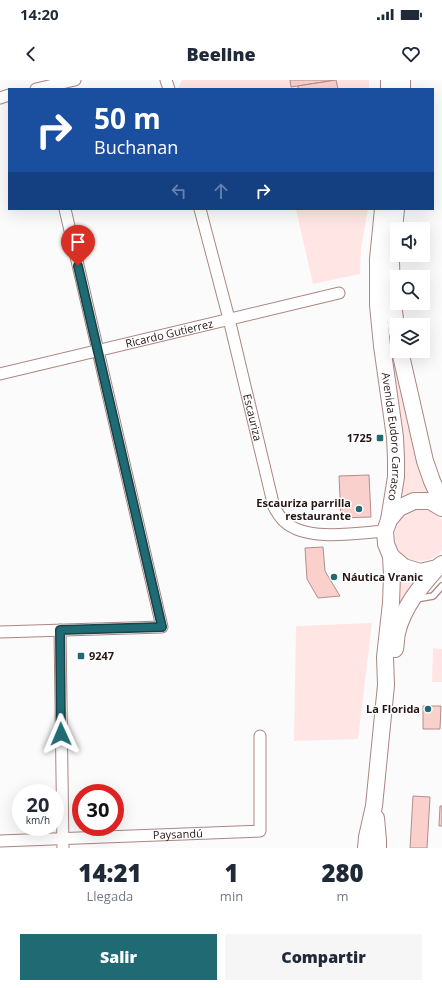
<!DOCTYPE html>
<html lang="es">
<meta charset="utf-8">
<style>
:root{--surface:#fff;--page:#f6f6f7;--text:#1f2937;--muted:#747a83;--accent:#206a74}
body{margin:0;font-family:"Open Sans",sans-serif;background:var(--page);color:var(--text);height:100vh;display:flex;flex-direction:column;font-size:15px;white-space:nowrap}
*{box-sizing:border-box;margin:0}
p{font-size:13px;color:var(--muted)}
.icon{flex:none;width:22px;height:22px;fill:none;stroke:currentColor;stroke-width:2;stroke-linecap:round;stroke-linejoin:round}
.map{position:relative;height:768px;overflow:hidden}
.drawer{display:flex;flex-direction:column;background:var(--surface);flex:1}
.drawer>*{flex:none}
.hud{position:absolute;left:8px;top:8px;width:426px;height:122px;border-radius:0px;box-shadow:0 4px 16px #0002;background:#1a4fa0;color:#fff;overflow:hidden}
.fabs{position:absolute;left:390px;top:142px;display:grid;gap:8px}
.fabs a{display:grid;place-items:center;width:40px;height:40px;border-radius:0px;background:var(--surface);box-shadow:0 4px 16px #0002;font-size:20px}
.speed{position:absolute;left:12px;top:704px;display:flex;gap:8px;font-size:20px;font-weight:700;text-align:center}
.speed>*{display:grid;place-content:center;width:52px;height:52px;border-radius:50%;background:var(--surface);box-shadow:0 4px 16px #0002;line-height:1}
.speed small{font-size:10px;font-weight:400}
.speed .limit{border:6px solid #d22;background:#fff;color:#111}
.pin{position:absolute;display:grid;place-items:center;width:34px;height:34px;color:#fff;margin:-41px -17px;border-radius:50% 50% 50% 0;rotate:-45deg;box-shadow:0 0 4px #0007}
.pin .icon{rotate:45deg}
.me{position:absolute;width:44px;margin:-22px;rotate:359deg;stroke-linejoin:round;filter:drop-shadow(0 0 3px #0008)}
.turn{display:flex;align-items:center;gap:14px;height:84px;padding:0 20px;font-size:18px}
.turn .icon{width:52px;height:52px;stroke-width:2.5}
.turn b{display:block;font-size:28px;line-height:34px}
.lanes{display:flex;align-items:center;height:38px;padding:0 20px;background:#0003;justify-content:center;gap:20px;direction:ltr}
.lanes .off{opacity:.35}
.eta{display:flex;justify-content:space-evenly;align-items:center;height:68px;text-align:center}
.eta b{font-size:24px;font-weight:800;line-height:28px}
.action{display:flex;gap:8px;margin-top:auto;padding:8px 20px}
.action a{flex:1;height:46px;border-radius:0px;background:var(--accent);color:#fff;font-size:16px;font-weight:800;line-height:46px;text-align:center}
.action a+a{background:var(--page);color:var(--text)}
.status{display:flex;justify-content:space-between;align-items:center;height:28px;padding:0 20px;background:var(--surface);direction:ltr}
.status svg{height:11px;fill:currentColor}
header{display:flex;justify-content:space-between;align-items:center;height:52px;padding:0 20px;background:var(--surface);font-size:18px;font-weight:800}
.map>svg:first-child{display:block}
</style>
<div class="status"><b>14:20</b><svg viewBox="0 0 49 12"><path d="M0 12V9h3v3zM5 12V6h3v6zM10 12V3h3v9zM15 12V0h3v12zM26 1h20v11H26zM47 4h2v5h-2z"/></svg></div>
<header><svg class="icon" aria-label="back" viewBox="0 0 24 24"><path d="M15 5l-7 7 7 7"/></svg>Beeline<svg class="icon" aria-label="heart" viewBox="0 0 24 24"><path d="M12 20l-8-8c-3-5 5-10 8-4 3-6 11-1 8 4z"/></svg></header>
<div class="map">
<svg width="442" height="768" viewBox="0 0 442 768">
<rect width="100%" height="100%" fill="#fbfbfb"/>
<!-- green -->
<g fill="#ffe6e4">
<polygon points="182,0 369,0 369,9 178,9"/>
<polygon points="296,129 368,129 361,169 360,194 313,204"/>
<polygon points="385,221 394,263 399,295 429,413 415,411 399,417 387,265"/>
<path d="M425 429 435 433 442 440V470C438 475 433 479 427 480 395 489 381 442 412 431 416 429 421 430 425 429Z"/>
<polygon points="398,495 417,502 398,524"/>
<polygon points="372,543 358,659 294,661 296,546"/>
<polygon points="433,568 442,569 442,602 432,602"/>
</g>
<!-- building -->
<g fill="#fad0cd" stroke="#b38d8a">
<polygon points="290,0 335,0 291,7"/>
<polygon points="336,0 338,9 298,9 298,6"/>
<polygon points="369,395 371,437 341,438 339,396"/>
<polygon points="323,467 325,491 340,516 318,518 307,499 305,468"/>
<polygon points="423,626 441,626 440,649 423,649"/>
<polygon points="413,716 430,717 427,768 410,768"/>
<polygon points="440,726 442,726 442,746 439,746"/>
</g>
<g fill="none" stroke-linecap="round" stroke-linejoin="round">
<defs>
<polyline id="service" points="416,519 433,516 442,506"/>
<g id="minor">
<polyline points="166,0 169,9"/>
<polyline points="36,9 75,0"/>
<polyline points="0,18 9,15"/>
<path id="s1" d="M200 129 229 239 274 427C277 432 280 438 285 442 307 462 358 453 385 451"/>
<path id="s2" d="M0 294 339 213"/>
<polyline points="60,550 63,768"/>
<polyline points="0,552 162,547 98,271 65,129"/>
<path id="s3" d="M0 761 260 751V656"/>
</g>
<g id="secondary">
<polyline points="389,9 389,0"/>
<polyline points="402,9 402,0"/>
<path id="s4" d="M383 129 378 179V225L382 266 395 357 396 379V397L389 440"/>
<polyline points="396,129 391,181 392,217 397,253"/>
<polyline points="400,271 411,319 425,381 432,401 442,423"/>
<polyline points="442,428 430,421 414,421 399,428 389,440 385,451 386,464 391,476 404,487 420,492 437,488 442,484"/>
<path d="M395 569C396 564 396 558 397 553 403 527 420 507 437 488"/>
<polyline points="376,738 378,760 378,768"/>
<polyline points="366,768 367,757 374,726 386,605 385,577 391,523 392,495 391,476"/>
</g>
</defs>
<!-- service casing -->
<use href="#service" stroke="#ab8683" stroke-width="8"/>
<!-- minor casing -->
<use href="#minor" stroke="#ab8683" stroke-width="13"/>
<!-- secondary casing -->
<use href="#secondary" stroke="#ab8683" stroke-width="18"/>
<!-- service -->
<use href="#service" stroke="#fff" stroke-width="5.5"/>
<!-- minor -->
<use href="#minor" stroke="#fff" stroke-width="11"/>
<!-- secondary -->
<use href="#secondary" stroke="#fff" stroke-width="16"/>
</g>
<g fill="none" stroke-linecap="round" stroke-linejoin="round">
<defs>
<polyline id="route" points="61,654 60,550 162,547 78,186"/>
</defs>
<!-- route casing -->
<use href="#route" stroke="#15454b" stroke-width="10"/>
<!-- route -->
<use href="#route" stroke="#206a74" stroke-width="7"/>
</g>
<!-- markers -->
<g fill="#206a74" stroke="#fff" stroke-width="1.5">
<rect x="376" y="354" width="8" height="8" rx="2"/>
<circle cx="359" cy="429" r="4"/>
<circle cx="334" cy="497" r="4"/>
<rect x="77" y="572" width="8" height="8" rx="2"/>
<circle cx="428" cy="629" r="4"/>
</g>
<g text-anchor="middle" stroke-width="3" stroke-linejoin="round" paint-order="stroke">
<!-- street labels -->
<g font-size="11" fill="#261717" stroke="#fff">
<text dy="4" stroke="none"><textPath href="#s2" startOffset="174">Ricardo Gutierrez</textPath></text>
<text dy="4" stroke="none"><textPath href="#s1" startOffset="215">Escauriza</textPath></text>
<text dy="4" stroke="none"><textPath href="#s4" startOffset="229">Avenida Eudoro Carrasco</textPath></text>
<text dy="4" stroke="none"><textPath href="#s3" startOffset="178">Paysandú</textPath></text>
</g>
<!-- poi labels -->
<g font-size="11" font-weight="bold" fill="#261717" stroke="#fff" text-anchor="end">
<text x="372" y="362">1725</text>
<text x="351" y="427">Escauriza parrilla<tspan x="351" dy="13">restaurante</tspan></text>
<text x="342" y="501" text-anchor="start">Náutica Vranic</text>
<text x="89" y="580" text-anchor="start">9247</text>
<text x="420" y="633">La Florida</text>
</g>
</g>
</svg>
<div class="fabs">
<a><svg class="icon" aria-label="sound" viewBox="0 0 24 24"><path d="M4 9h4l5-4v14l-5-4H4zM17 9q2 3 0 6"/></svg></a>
<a><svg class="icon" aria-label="search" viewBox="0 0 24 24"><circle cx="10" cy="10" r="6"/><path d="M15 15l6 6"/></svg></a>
<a><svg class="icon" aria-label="layers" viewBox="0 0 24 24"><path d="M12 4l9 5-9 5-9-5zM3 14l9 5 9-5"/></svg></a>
</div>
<div class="speed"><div>20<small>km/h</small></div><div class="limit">30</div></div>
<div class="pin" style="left:78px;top:186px;background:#d93025"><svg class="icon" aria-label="arrive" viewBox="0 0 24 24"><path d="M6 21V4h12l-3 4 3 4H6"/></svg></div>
<svg class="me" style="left:61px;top:654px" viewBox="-20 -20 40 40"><path d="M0-17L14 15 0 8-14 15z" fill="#206a74" stroke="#fff" stroke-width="4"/></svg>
<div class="hud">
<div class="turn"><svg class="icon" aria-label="right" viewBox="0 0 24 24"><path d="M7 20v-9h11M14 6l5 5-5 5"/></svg><div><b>50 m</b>Buchanan</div></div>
<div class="lanes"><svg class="icon off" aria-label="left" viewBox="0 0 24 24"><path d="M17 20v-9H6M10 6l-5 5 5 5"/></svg><svg class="icon off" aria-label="ahead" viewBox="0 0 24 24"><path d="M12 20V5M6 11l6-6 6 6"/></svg><svg class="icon" aria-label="right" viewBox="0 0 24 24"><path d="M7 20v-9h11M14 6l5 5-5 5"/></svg></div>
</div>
</div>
<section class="drawer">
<div class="eta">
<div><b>14:21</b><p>Llegada</p></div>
<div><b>1</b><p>min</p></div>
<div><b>280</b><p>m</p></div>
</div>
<div class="action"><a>Salir</a><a>Compartir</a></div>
</section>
